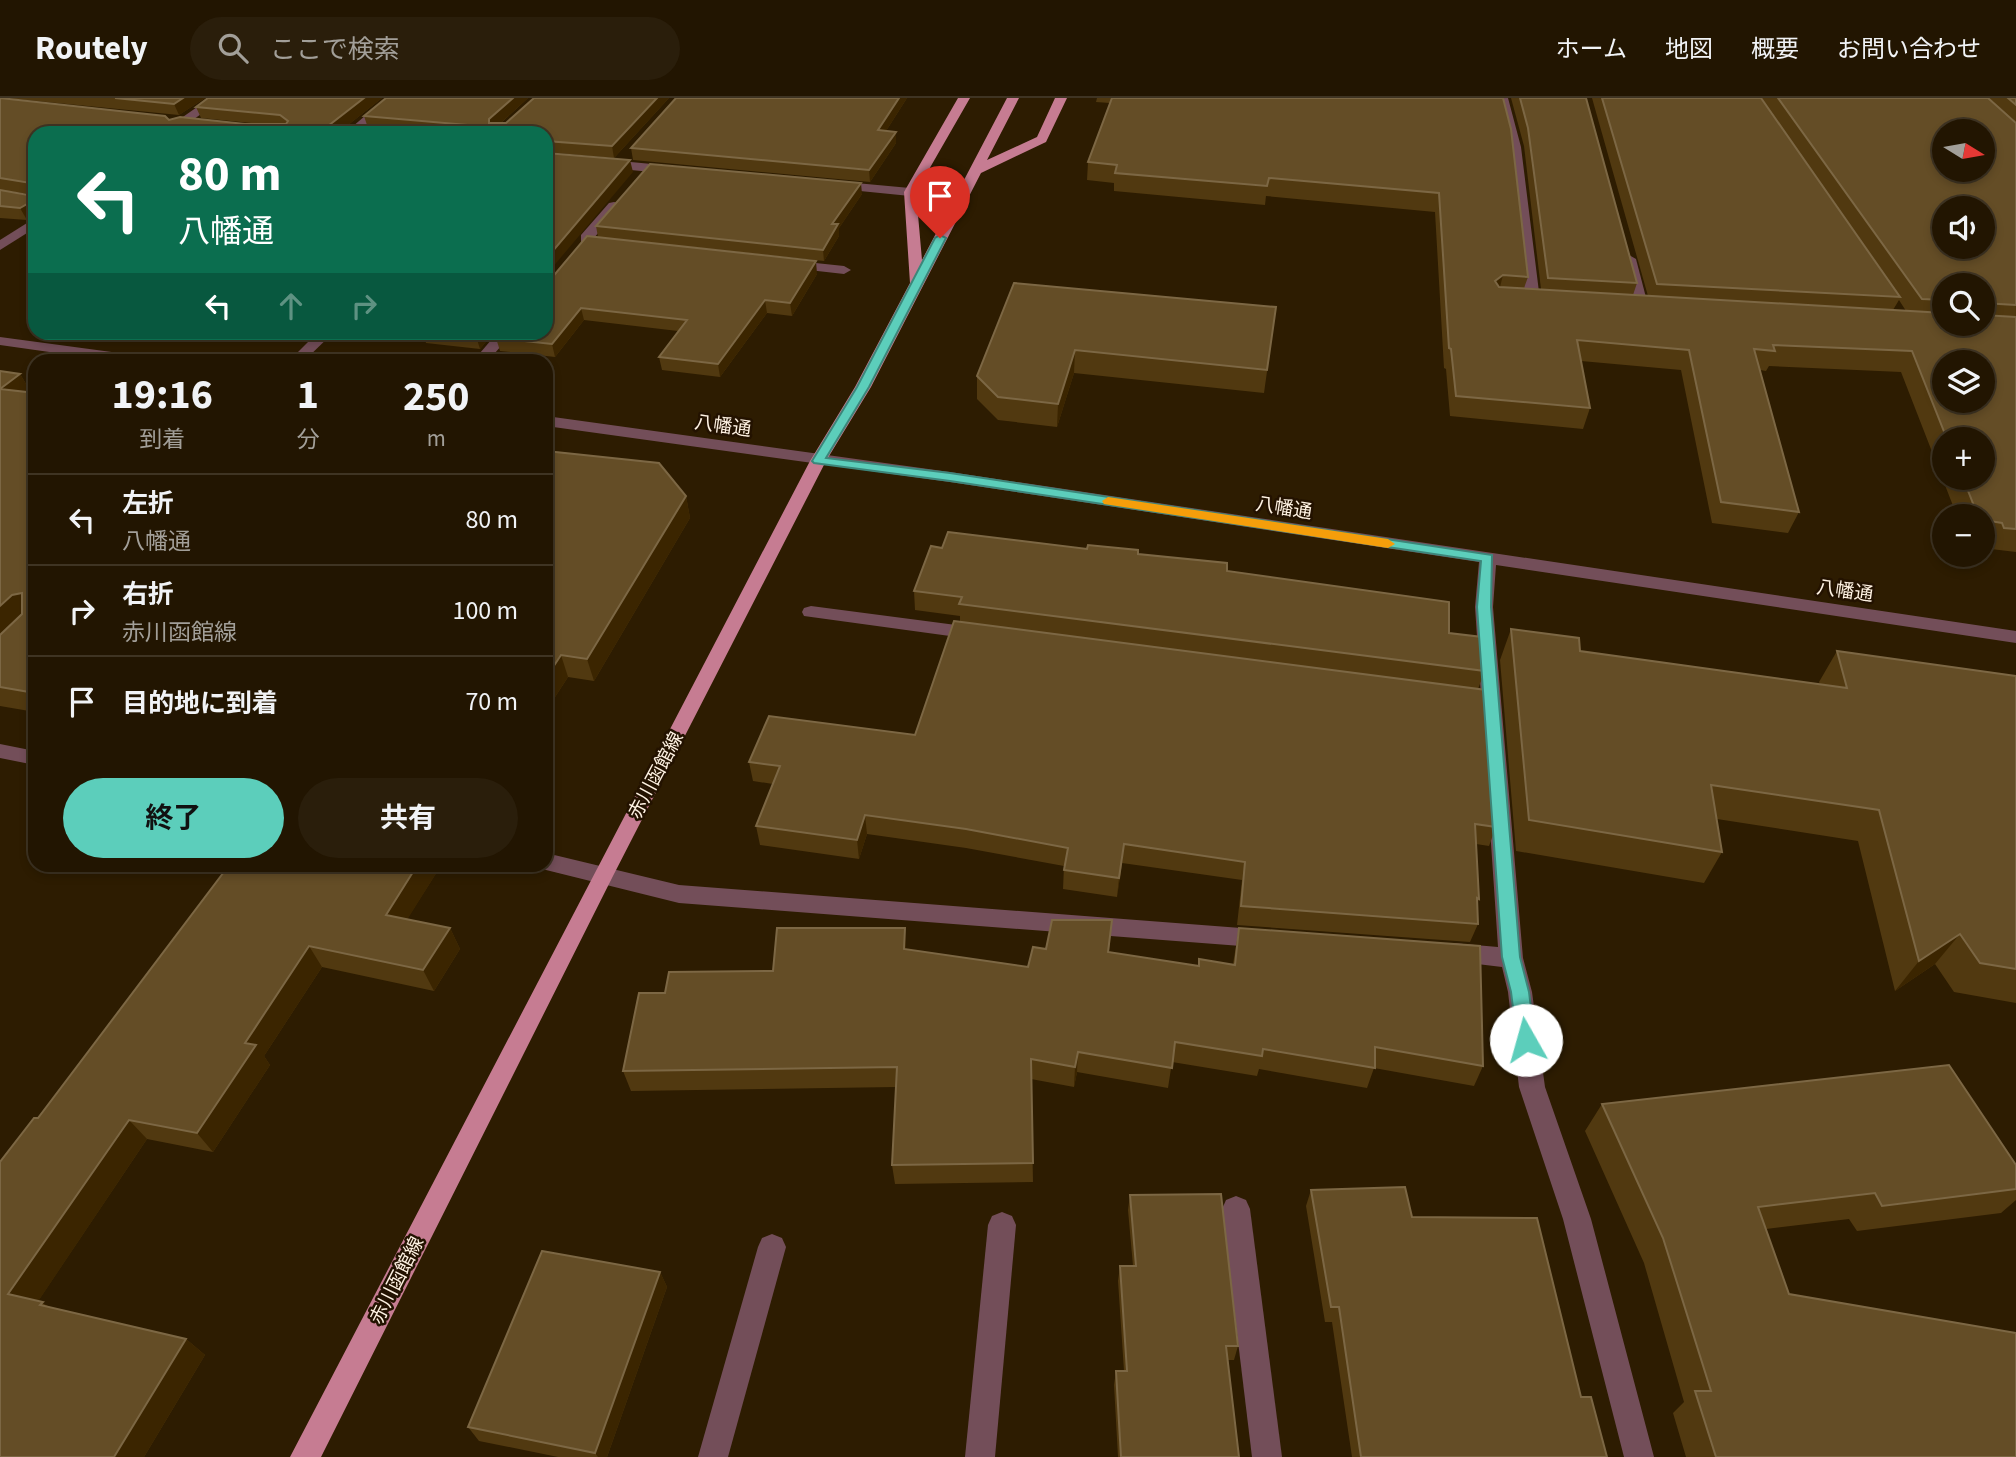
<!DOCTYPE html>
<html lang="ja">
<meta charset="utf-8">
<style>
:root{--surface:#221501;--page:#2a1e0b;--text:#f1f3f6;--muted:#a29f99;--line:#3f3423;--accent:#5ccebb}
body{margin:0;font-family:"Source Sans 3","Noto Sans JP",sans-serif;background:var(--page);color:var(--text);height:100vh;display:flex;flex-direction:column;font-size:26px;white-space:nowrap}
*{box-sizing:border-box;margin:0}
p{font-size:23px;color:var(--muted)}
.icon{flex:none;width:38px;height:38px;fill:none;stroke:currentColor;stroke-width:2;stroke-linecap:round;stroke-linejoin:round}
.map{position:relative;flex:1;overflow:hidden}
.sheet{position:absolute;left:28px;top:256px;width:525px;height:518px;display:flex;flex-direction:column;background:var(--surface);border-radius:21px;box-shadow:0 4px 10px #0003,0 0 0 2px var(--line)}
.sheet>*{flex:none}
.guide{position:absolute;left:28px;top:28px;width:525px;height:214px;border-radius:21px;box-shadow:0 4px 10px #0003,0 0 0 2px var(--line);background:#0b6e4f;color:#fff;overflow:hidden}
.needle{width:46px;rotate:101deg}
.tools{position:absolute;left:1932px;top:21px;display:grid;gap:14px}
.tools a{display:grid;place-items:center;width:63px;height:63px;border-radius:50%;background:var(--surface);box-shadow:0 4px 10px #0003,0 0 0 2px var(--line);font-size:35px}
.pin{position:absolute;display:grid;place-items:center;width:60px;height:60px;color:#fff;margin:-72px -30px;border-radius:50% 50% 50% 0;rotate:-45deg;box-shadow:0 0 7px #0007}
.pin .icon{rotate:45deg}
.me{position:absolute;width:77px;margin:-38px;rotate:353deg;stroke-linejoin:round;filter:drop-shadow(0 0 5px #0008)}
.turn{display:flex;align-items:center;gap:24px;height:147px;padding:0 35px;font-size:32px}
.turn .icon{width:91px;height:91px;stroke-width:2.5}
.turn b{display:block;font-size:49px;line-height:60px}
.lanes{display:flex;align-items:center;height:66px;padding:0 35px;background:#0003;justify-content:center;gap:35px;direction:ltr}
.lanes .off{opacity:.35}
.eta{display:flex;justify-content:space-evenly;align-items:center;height:119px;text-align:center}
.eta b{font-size:42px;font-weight:700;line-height:49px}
.primary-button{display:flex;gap:14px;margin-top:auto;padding:14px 35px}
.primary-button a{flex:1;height:80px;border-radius:42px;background:var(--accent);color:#111;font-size:28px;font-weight:700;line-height:80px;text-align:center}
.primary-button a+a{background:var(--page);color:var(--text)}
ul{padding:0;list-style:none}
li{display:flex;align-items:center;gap:21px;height:91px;padding:0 35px;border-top:2px solid var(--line)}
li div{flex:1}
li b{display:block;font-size:26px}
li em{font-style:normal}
header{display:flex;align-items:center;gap:42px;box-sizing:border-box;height:98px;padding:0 35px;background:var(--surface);border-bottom:2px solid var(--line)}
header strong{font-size:33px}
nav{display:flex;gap:38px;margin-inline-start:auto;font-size:24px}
.search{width:490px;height:63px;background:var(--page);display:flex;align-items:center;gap:18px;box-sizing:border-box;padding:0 24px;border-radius:38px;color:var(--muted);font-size:26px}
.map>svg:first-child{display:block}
</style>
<header>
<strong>Routely</strong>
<div class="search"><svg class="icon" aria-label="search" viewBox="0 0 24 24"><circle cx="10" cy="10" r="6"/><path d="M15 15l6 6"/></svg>ここで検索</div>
<nav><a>ホーム</a><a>地図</a><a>概要</a><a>お問い合わせ</a></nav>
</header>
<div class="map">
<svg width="2016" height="1359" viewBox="0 0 2016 1359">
<rect width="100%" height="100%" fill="#2d1c01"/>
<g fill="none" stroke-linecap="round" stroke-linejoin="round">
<!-- minor -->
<g fill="#734e59" fill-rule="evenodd">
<polygon points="210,0 224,0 174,35 160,35"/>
<polygon points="386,0 399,0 358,35 345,35"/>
<polygon points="1496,0 1508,0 1521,49 1540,202 1551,204 1553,207 1546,211 1528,209 1526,206 1509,49"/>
<polygon points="546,56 673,68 679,72 673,76 546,64"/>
<polygon points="834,83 910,90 916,94 910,98 830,90 828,87"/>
<polygon points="614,104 619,105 619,111 593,141 591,147 581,147 581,137 609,105"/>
<polygon points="35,120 35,130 0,152 0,142"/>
<polygon points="1629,157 1636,161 1649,211 1647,214 1642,215 1635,211 1622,161"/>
<polygon points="787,162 844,168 851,172 844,176 782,169 782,163"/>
<polygon points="318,234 334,234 305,262 290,262"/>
<polygon points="498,234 513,234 489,262 474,262"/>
<polygon points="0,239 134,257 142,262 106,262 0,247"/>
<polygon points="546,318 950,374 2016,533 2016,545 1496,467 1493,509 1523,860 1532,894 1545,989 1591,1121 1654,1359 1624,1359 1563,1121 1519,989 1508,894 1502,869 1444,862 1440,855 1444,848 1452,845 1498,849 1475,509 1479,464 950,384 546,328"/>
<polygon points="811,508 979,530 986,532 988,536 986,540 979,542 804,518 802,514 804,510"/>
<polygon points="0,646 35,653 35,667 0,660"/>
<polygon points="546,755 679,787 1267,832 1275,834 1279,841 1275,848 1267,850 679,805 538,770 536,766 546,766"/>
<polygon points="1236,1098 1246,1102 1250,1111 1282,1359 1252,1359 1222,1111 1226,1102"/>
<polygon points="1002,1114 1012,1118 1016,1127 995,1359 965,1359 988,1127 992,1118"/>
<polygon points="772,1136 782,1140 786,1149 728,1359 698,1359 758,1149 762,1140"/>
</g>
<!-- major -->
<polygon fill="#c67c92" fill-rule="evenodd" points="958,0 970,0 916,94 922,162 1007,0 1019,0 987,62 1037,39 1055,0 1067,0 1046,44 981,75 871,289 826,363 614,776 321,1359 290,1359 810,363 855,289 910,185 904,94"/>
</g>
<!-- wall -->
<g fill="#513910" fill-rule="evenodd">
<polygon points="0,0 169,22 245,26 260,26 201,20 196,9 208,0 382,0 338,35 35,35 35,118 27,122 0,120 0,92 28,97 30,96 0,92"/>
<polygon points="6,0 205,0 179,17"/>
<polygon points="386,0 528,0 501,25 506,25 669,0 614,60 546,54 546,35 430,35 368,30 364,18"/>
<polygon points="907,0 886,33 896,34 896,45 870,84 633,62 631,50"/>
<path d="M1097 0H1503L1528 179 1524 190 1541 191 1524 48 1511 0H1586L1637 185 1633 197 1648 198 1592 0H2016V454L1991 451 1989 446 1983 445V418H1957L1901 274 1769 268 1766 273 1760 272 1799 414 1788 435 1712 425 1681 272 1581 263 1590 310 1583 331 1450 318 1446 271 1444 270 1435 114 1266 98 1265 107 1114 93V85L1087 82 1088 64 1110 5 1096 4ZM1944 187H1983V226H1944ZM1899 202 1906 213 1893 212ZM1944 341H1983V380H1944Z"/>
<polygon points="862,96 839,130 839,138 824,163 598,139 596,128"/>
<polygon points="817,176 792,218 767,215 720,279 662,272 659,259 678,233 584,222 555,259 500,253 496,240 546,183"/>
<polygon points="1014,185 1276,209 1264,295 1074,275 1057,329 998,322 977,301 977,278"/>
<polygon points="423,234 494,234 480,251 426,245"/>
<polygon points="0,273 20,276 31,294 35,295 35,614 0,608"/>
<polygon points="546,353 686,398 690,420 594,583 568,579 546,613"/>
<polygon points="942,450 1087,451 1138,456 1227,473 1449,535 1485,573 1478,591 1496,729 1489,748 1476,746 1479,801 1477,806 1478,826 1470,844 1237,827 1242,782 1122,765 1117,799 1063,791 1064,768 966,750 867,736 859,761 760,747 756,728 773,686 753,683 749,664 915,637 960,524 960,518 915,512 914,493"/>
<polygon points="1511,531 1580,553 1820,586 1819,584 1837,553 2016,578 2016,905 1954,894 1935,866 1895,893 1858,743 1717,721 1722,754 1704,785 1516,753 1500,562"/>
<polygon points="230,766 442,766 407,821 450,830 460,851 434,893 322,869 264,958 270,967 213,1054 147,1041 38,1203 50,1209 186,1241 205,1257 144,1359 0,1359 38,1020"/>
<polygon points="1239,830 1483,968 1474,988 1374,970 1367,990 1259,971 1257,978 1172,964 1168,990 1077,974 1074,989 1031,981 1033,1084 895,1086 892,1067 896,989 631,993 623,973 665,895 773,873 906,851 1028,869 1046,851 1110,843 1109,854 1198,868 1233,866"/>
<polygon points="1602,1006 2016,1067 2016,1102 2001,1115 1857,1133 1849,1121 1766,1131 1789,1196 2016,1359 1686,1359 1673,1315 1684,1304 1644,1165 1585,1033"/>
<polygon points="1311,1092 1412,1119 1581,1299 1607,1359 1352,1359 1332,1224 1325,1224 1306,1108"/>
<polygon points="1130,1097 1238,1248 1234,1262 1228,1262 1239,1359 1118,1359 1114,1287 1116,1273 1124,1273 1118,1183 1120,1168 1133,1168 1128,1112"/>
<polygon points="660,1174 667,1189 607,1359 558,1359 479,1343 468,1329"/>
</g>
<!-- shaded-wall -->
<g fill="#3b2500">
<polygon points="183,0 205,0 179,17 174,6"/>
<polygon points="364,0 382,0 338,35 319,35"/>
<polygon points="513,0 528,0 492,33 489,25 489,21"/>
<polygon points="657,0 669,0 614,60 612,48"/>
<polygon points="899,0 907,0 879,44 878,32"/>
<polygon points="896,34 896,45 870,84 869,72"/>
<polygon points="630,62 633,74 546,177 546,161"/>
<polygon points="861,85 862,96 839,130 839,138 824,163 823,152 832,126"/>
<polygon points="29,105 35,118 27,122 20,110"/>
<polygon points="816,163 817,176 792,218 790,205"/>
<polygon points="1503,177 1498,197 1495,183"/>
<polygon points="765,202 767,215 720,279 718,266"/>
<polygon points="581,210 584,222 555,259 552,246"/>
<polygon points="479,234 494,234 480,251 476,238"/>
<polygon points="1075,252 1074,275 1057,329 1058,306"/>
<polygon points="20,276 32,296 0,291"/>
<polygon points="686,398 690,420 594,583 587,561"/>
<polygon points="22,495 35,515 0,544 0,508 12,497"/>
<polygon points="561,557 568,579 546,613 546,580"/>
<polygon points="865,717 867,736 859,761 857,742"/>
<polygon points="1124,746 1122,765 1117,799 1119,780"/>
<polygon points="418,766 442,766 397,838 386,817"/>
<polygon points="450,830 460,851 434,893 423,872"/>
<polygon points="905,830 906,851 904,851"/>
<polygon points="1960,836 1935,866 1895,893 1919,863"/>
<polygon points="309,848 322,869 264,958 270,967 213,1054 197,1035 245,945"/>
<polygon points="1078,954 1077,974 1074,989 1075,969"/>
<polygon points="129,1022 147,1041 31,1214 8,1196"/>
<polygon points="660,1174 667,1189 607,1359 598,1359 595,1355"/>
<polygon points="186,1241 205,1257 144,1359 114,1359"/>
</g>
<!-- building -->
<g fill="#644d26" stroke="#7c6744" stroke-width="2" fill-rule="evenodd">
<polygon points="0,0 165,18 169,22 180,19 245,26 286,26 288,23 280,17 196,9 208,0 364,0 319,35 35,35 35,111 31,111 29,105 20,110 0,108 0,92 28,97 31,95 31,85 0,80"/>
<polygon points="115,0 183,0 174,6"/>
<polygon points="386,0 513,0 489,21 489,25 506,25 534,0 657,0 612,48 546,43 546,35 458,35 468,27 364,18"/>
<polygon points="676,0 899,0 878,32 896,34 869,72 631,50"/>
<path d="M1112 0H1503L1511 31 1528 179 1503 177 1495 183 1499 189 1944 215V226H1983V217L2016 219V431L2004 430 2002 425 1983 422V418H1978L1963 380H1983V341H1947L1912 253 1773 247 1775 253 1754 251 1799 414 1721 404 1689 252 1577 242 1590 310 1456 298 1451 251 1449 250 1439 95 1269 80 1267 88 1115 75 1117 67 1088 64ZM1944 264H1983V303H1944Z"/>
<polygon points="1520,0 1586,0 1637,185 1548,180 1528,30"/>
<polygon points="1602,0 1761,0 1900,199 1657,186"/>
<path d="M1778 0H1988L2016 25V207L1983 205V187H1944V202L1922 201ZM1944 33H1983V72H1944ZM1944 110H1983V149H1944Z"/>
<polygon points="2008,0 2016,0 2016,7"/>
<polygon points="546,55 630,62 546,161"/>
<polygon points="650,66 861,85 832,126 838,126 823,152 596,128"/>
<polygon points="587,138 816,163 790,205 765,202 718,266 659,259 687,222 581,210 552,246 496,240 501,234 546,234 546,183 550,182"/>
<polygon points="1014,185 1276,209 1267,272 1075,252 1058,306 998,299 977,278"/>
<polygon points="442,234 479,234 476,238"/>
<polygon points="0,273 20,276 0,291 35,295 35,595 0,589 0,537 22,516 22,495 12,497 0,508"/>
<polygon points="546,353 659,365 686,398 587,561 561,557 546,580"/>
<polygon points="948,434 1087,451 1088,447 1138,452 1138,456 1227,465 1227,473 1449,504 1449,535 1482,539 1485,573 959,506 962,499 914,493 931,448 942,450"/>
<polygon points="954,523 1486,592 1496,729 1475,726 1479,801 1477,800 1478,826 1241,808 1245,764 1124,746 1119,780 1064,772 1068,750 966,731 865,717 857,742 756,728 780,668 749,664 769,618 915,637"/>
<polygon points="1511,531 1579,540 1580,553 1847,590 1837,553 2016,578 2016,871 1980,865 1960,836 1919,863 1879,712 1711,687 1722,754 1529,722"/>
<polygon points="230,766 418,766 386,817 450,830 423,872 309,848 245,945 256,947 197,1035 129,1022 8,1196 43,1204 40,1207 186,1241 114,1359 0,1359 0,1064 34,1020 38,1020"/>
<polygon points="1052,822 1112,822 1108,854 1199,868 1199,861 1235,867 1239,830 1480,848 1483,968 1375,949 1375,970 1263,951 1262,958 1175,944 1172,970 1078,954 1075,969 1031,961 1033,1065 892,1067 897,969 623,973 639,895 665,895 669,874 773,873 777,830 905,830 904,851 1028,869 1033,849 1046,851"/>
<polygon points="1949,967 2016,1067 2016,1091 1882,1108 1875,1095 1758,1109 1789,1196 2016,1235 2016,1359 1716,1359 1695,1293 1711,1293 1663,1140 1602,1006"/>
<polygon points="1405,1089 1412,1119 1537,1120 1581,1299 1591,1299 1607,1359 1361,1359 1339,1209 1331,1209 1311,1092"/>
<polygon points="1221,1096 1238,1248 1226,1248 1239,1359 1121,1359 1116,1273 1127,1273 1120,1168 1136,1168 1130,1097"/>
<polygon points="542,1153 660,1174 595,1355 468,1329"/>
</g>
<!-- route -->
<polygon fill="#5ccebb" stroke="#3c867a" stroke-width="2" points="940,137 946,140 869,289 826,360 950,375 1492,457 1491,509 1520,859 1529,894 1535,942 1533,947 1526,950 1519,947 1517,942 1511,894 1502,859 1477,509 1481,463 950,383 814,365 812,363 857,289 935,140"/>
<!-- slow -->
<polygon fill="#f59e0b" points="1108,399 1388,441 1395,446 1388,450 1104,406 1102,403"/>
<g text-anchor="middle" stroke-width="5" stroke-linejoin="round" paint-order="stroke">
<!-- street labels -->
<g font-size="19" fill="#fef2e2" stroke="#231200">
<text transform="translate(723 327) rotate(8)" y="7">八幡通</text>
<text transform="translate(1284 409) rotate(9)" y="7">八幡通</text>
<text transform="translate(1845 492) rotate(8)" y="7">八幡通</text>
<text transform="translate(655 677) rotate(-62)" y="7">赤川函館線</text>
<text transform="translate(396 1182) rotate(-63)" y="7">赤川函館線</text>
</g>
</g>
</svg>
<div class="tools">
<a><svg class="needle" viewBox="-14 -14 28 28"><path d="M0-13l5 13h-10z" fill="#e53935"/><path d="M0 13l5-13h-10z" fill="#a29f99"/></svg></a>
<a><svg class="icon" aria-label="sound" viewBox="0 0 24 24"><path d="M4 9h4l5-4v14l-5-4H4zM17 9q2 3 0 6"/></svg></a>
<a><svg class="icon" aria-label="search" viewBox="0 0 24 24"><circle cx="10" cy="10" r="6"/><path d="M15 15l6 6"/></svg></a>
<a><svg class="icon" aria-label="layers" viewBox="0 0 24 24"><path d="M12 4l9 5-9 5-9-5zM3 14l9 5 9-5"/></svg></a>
<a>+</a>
<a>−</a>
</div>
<div class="pin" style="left:940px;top:140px;background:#d93025"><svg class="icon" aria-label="arrive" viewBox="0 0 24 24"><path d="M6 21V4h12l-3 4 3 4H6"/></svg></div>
<svg class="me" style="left:1526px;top:942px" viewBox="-20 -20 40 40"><circle r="19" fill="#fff"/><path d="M0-13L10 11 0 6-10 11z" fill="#5ccebb"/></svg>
<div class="guide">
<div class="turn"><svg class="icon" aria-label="left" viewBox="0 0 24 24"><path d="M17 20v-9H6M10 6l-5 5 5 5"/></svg><div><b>80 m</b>八幡通</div></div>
<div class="lanes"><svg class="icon" aria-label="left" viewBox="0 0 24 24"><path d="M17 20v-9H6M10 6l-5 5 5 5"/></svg><svg class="icon off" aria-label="ahead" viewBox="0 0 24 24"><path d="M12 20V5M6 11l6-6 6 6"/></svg><svg class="icon off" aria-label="right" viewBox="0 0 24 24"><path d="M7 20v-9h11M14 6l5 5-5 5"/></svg></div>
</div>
<section class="sheet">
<div class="eta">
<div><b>19:16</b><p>到着</p></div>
<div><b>1</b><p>分</p></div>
<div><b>250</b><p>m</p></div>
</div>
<ul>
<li><svg class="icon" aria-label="left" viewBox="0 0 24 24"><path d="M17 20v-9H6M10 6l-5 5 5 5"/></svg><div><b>左折</b><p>八幡通</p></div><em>80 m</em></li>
<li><svg class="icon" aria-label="right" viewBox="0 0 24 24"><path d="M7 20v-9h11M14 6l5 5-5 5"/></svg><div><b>右折</b><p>赤川函館線</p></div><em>100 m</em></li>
<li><svg class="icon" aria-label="arrive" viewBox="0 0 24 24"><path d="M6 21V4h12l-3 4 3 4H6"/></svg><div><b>目的地に到着</b></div><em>70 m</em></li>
</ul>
<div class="primary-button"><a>終了</a><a>共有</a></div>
</section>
</div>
